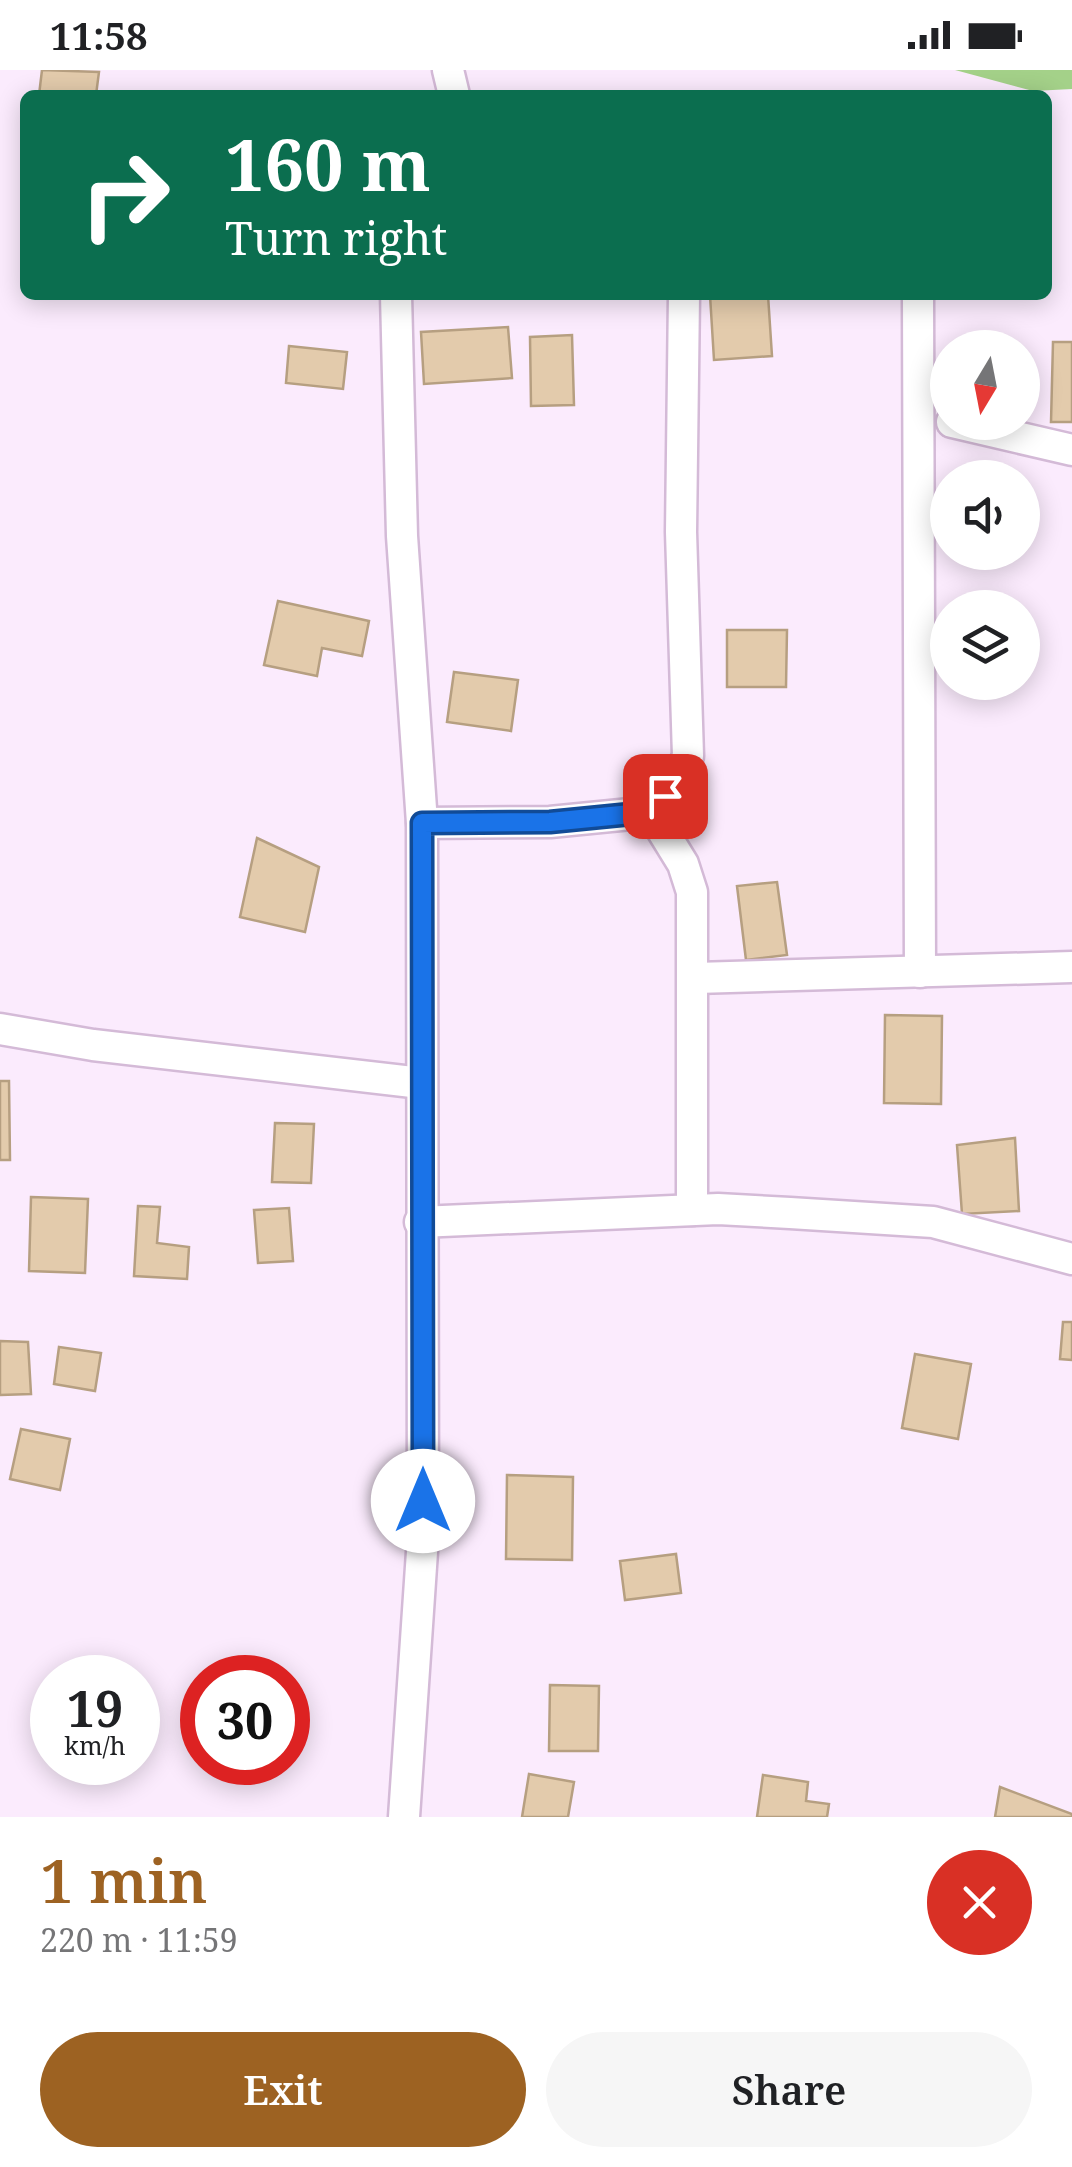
<!DOCTYPE html>
<meta charset="utf-8">
<style>
:root{--surface:#fff;--page:#f6f6f6;--text:#202124;--muted:#757577;--accent:#9d6222}
body{margin:0;font-family:"Noto Serif",serif;background:var(--page);color:var(--text);height:100vh;display:flex;flex-direction:column;font-size:38px;white-space:nowrap}
*{box-sizing:border-box;margin:0}
p{font-size:32px;color:var(--muted)}
.icon{flex:none;width:55px;height:55px;fill:none;stroke:currentColor;stroke-width:2;stroke-linecap:round;stroke-linejoin:round}
.map{position:relative;height:1747px;overflow:hidden}
.panel{display:flex;flex-direction:column;background:var(--surface);flex:1}
.panel>*{flex:none}
.hud{position:absolute;left:20px;top:20px;width:1032px;height:210px;border-radius:15px;box-shadow:0 5px 25px #0003;background:#0b6e4f;color:#fff;overflow:hidden}
.needle{width:65px;rotate:190deg}
.fabs{position:absolute;left:930px;top:260px;display:grid;gap:20px}
.fabs a{display:grid;place-items:center;width:110px;height:110px;border-radius:50%;background:var(--surface);box-shadow:0 5px 25px #0003;font-size:50px}
.speed{position:absolute;left:30px;top:1585px;display:flex;gap:20px;font-size:50px;font-weight:700;text-align:center}
.speed>*{display:grid;place-content:center;width:130px;height:130px;border-radius:50%;background:var(--surface);box-shadow:0 5px 25px #0003;line-height:1}
.speed small{font-size:25px;font-weight:400}
.speed .limit{border:15px solid #d22;background:#fff;color:#111}
.pin{position:absolute;display:grid;place-items:center;width:85px;height:85px;color:#fff;margin:-42px;border-radius:20px;box-shadow:0 5px 15px #0006}
.me{position:absolute;width:110px;margin:-55px;rotate:0deg;stroke-linejoin:round;filter:drop-shadow(0 0 8px #0008)}
.turn{display:flex;align-items:center;gap:35px;height:210px;padding:0 40px;font-size:45px}
.turn .icon{width:130px;height:130px;stroke-width:2.5}
.turn b{display:block;font-size:70px;line-height:85px}
.round{display:grid;place-items:center;flex:none;width:105px;height:105px;border-radius:52px;background:var(--page)}
.head{display:flex;align-items:center;justify-content:space-between;height:170px;padding:0 40px}
h1{font-size:60px;font-weight:600;line-height:75px;color:var(--accent)}
.action{display:flex;gap:20px;margin-top:auto;padding:20px 40px}
.action a{flex:1;height:115px;border-radius:60px;background:var(--accent);color:#fff;font-size:40px;font-weight:600;line-height:115px;text-align:center}
.action a+a{background:var(--page);color:var(--text)}
.status{display:flex;justify-content:space-between;align-items:center;height:70px;padding:0 50px;background:var(--surface);direction:ltr}
.status svg{height:28px;fill:currentColor}
.map>svg:first-child{display:block}
</style>
<div class="status"><b>11:58</b><svg viewBox="0 0 49 12"><path d="M0 12V9h3v3zM5 12V6h3v6zM10 12V3h3v9zM15 12V0h3v12zM26 1h20v11H26zM47 4h2v5h-2z"/></svg></div>
<div class="map">
<svg width="1072" height="1747" viewBox="0 0 1072 1747">
<rect width="100%" height="100%" fill="#fbebfd"/>
<!-- green -->
<polygon fill="#a4d189" points="955,0 1072,0 1072,19 1033,21"/>
<!-- building -->
<g fill="#e3cbac" stroke="#b69f81" stroke-width="2.5">
<polygon points="42,0 99,2 96,25 39,25"/>
<polygon points="710,225 768,225 772,286 714,290"/>
<polygon points="508,257 512,308 424,314 421,262"/>
<polygon points="572,265 574,335 531,336 530,267"/>
<polygon points="1053,272 1072,272 1072,352 1051,352"/>
<polygon points="289,276 347,282 343,319 286,313"/>
<polygon points="278,531 369,551 362,586 322,578 317,606 264,595"/>
<polygon points="727,560 787,560 786,617 727,617"/>
<polygon points="454,602 518,610 511,661 447,652"/>
<polygon points="257,768 319,797 305,862 240,847"/>
<polygon points="777,812 787,885 746,890 737,816"/>
<polygon points="885,945 942,946 941,1034 884,1033"/>
<polygon points="0,1011 9,1011 10,1090 0,1090"/>
<polygon points="275,1053 314,1054 311,1113 272,1112"/>
<polygon points="1015,1068 1019,1141 962,1144 957,1075"/>
<polygon points="31,1127 88,1129 85,1203 29,1201"/>
<polygon points="138,1136 160,1137 157,1173 189,1177 187,1209 134,1206"/>
<polygon points="289,1138 293,1191 258,1193 254,1140"/>
<polygon points="1063,1252 1072,1252 1072,1290 1060,1289"/>
<polygon points="0,1271 28,1272 31,1324 0,1325"/>
<polygon points="59,1277 101,1283 95,1321 54,1314"/>
<polygon points="915,1284 971,1294 958,1369 902,1358"/>
<polygon points="21,1359 70,1369 60,1420 10,1409"/>
<polygon points="507,1405 573,1407 572,1490 506,1489"/>
<polygon points="676,1484 681,1523 625,1530 620,1491"/>
<polygon points="550,1615 599,1616 598,1681 549,1681"/>
<polygon points="529,1704 574,1712 568,1747 522,1747"/>
<polygon points="763,1705 808,1712 806,1731 829,1734 827,1747 757,1747"/>
<polygon points="1000,1717 1072,1744 1072,1747 995,1747"/>
</g>
<g fill="none" stroke-linecap="round" stroke-linejoin="round">
<defs>
<g id="minor">
<polyline points="448,0 454,25"/>
<polyline points="396,225 402,466 422,753 423,1467 404,1747"/>
<polyline points="918,225 920,902"/>
<polyline points="952,352 1072,380"/>
<polyline points="651,742 678,709 688,686 681,462 684,225"/>
<polyline points="422,753 550,752 651,742 683,794 692,822 692,1140"/>
<polyline points="696,908 1072,897"/>
<polyline points="0,959 93,975 421,1013"/>
<polyline points="420,1152 718,1139 790,1143 933,1152 1072,1189"/>
</g>
</defs>
<!-- minor casing -->
<use href="#minor" stroke="#d4bad7" stroke-width="35"/>
<!-- minor -->
<use href="#minor" stroke="#fff" stroke-width="30"/>
</g>
<g fill="none" stroke-linecap="round" stroke-linejoin="round">
<defs>
<polyline id="route" points="423,1431 422,753 550,752 651,742 665,726"/>
</defs>
<!-- route casing -->
<use href="#route" stroke="#114b97" stroke-width="25"/>
<!-- route -->
<use href="#route" stroke="#1a73e8" stroke-width="18"/>
</g>
</svg>
<div class="fabs">
<a><svg class="needle" viewBox="-14 -14 28 28"><path d="M0-13l5 13h-10z" fill="#e53935"/><path d="M0 13l5-13h-10z" fill="#757577"/></svg></a>
<a><svg class="icon" aria-label="sound" viewBox="0 0 24 24"><path d="M4 9h4l5-4v14l-5-4H4zM17 9q2 3 0 6"/></svg></a>
<a><svg class="icon" aria-label="layers" viewBox="0 0 24 24"><path d="M12 4l9 5-9 5-9-5zM3 14l9 5 9-5"/></svg></a>
</div>
<div class="speed"><div>19<small>km/h</small></div><div class="limit">30</div></div>
<div class="pin" style="left:665px;top:726px;background:#d93025"><svg class="icon" aria-label="arrive" viewBox="0 0 24 24"><path d="M6 21V4h12l-3 4 3 4H6"/></svg></div>
<svg class="me" style="left:423px;top:1431px" viewBox="-20 -20 40 40"><circle r="19" fill="#fff"/><path d="M0-13L10 11 0 6-10 11z" fill="#1a73e8"/></svg>
<div class="hud">
<div class="turn"><svg class="icon" aria-label="right" viewBox="0 0 24 24"><path d="M7 20v-9h11M14 6l5 5-5 5"/></svg><div><b>160 m</b>Turn right</div></div>
</div>
</div>
<section class="panel">
<div class="head"><div><h1>1 min</h1><p>220 m · 11:59</p></div><a class="round" style="background:#d93025;color:#fff"><svg class="icon" aria-label="close" viewBox="0 0 24 24"><path d="M6 6l12 12M18 6L6 18"/></svg></a></div>
<div class="action"><a>Exit</a><a>Share</a></div>
</section>
